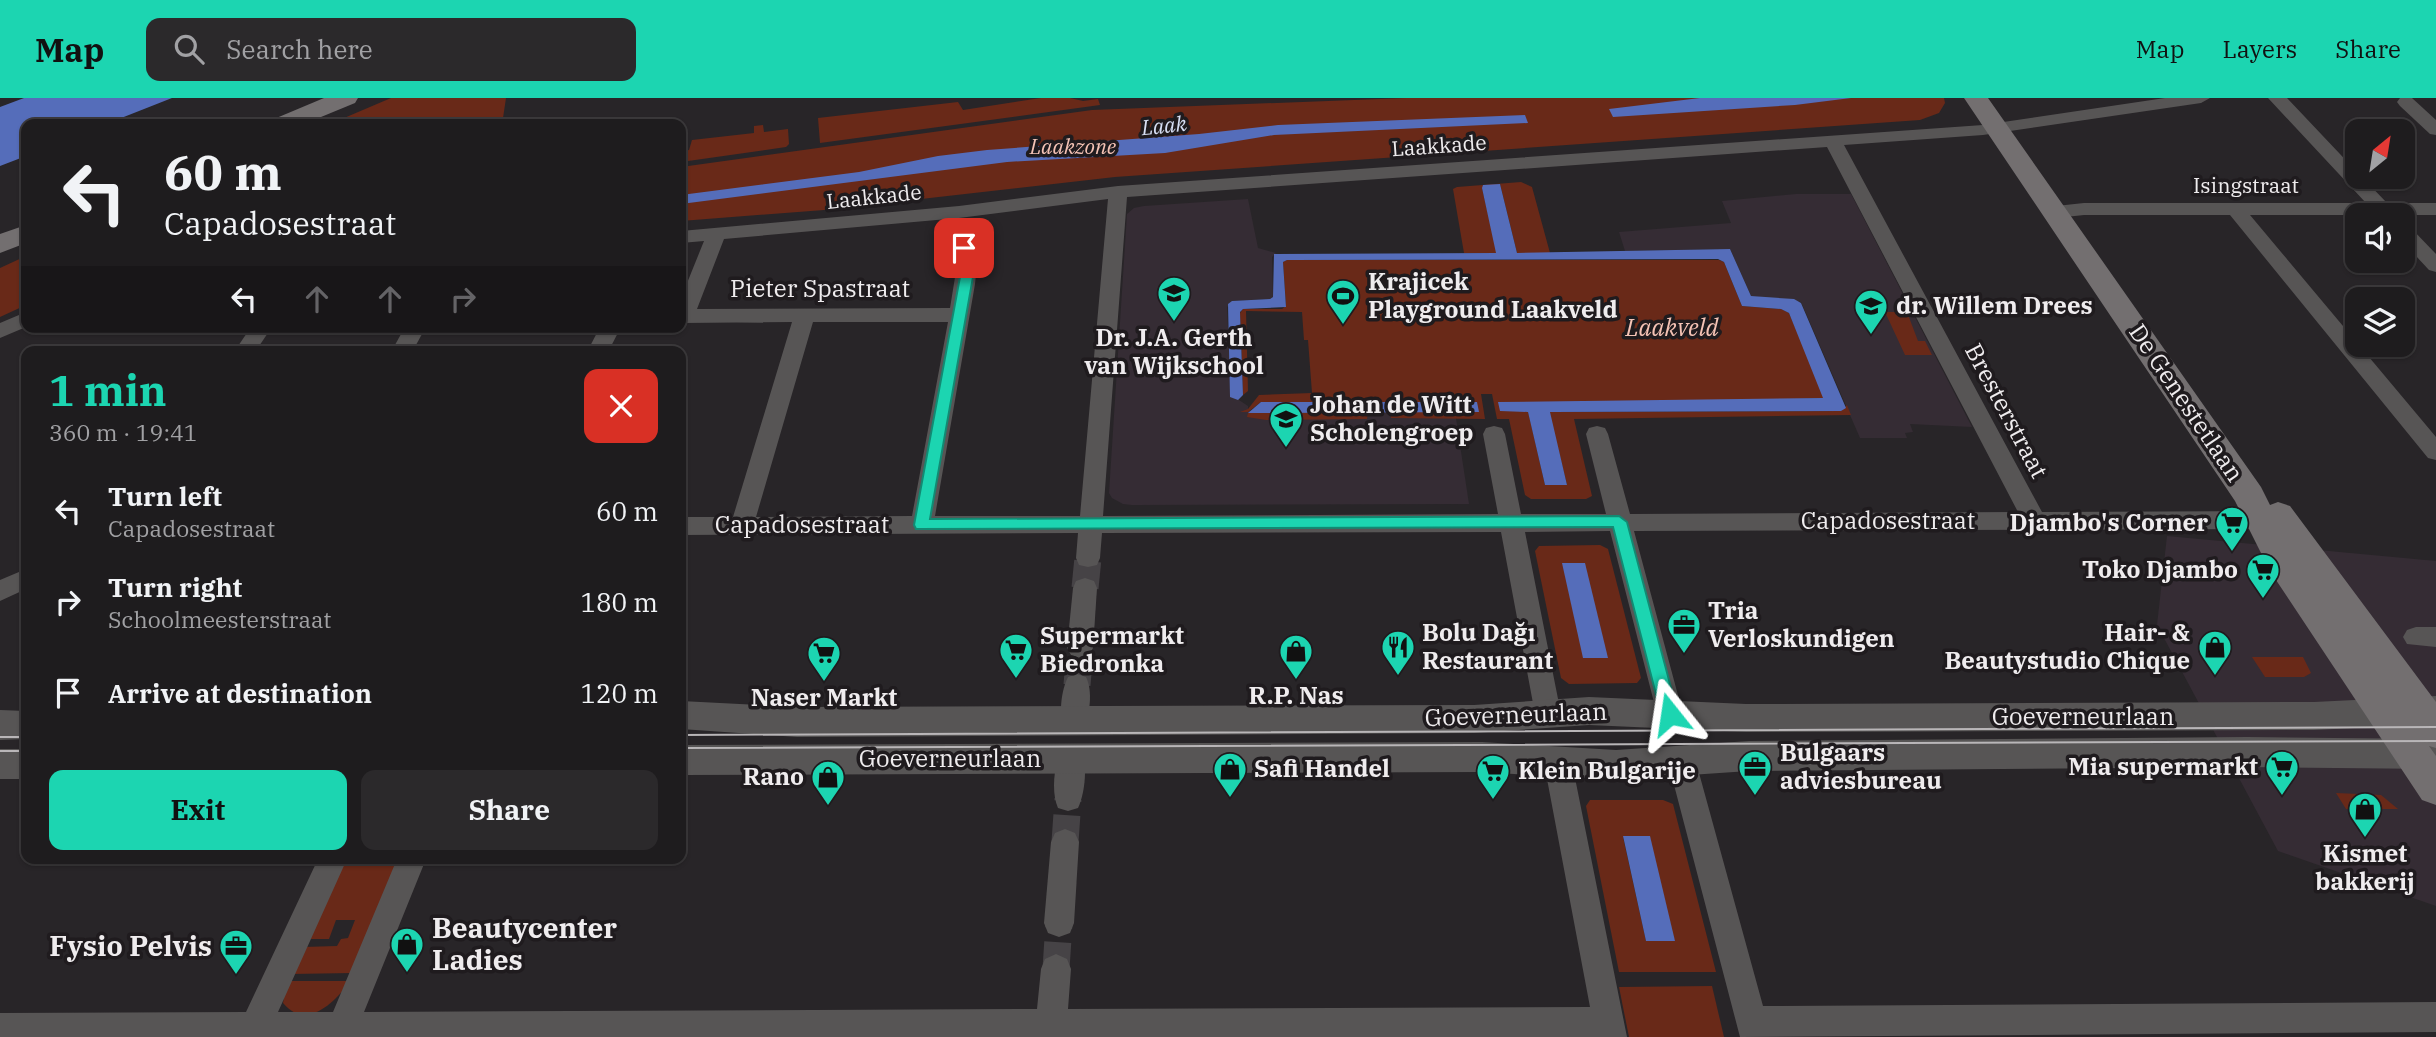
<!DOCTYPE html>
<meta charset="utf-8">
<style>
:root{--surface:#1e1c1e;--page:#2b292b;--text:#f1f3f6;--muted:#a1a1a4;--line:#3c3a3c;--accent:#1cd5b1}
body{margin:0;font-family:"IBM Plex Serif",serif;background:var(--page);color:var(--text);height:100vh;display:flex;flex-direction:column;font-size:26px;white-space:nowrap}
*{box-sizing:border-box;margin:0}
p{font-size:23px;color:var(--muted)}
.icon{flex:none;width:38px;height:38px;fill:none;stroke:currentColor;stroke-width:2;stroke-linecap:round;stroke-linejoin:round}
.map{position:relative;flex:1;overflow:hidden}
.sheet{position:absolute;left:21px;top:248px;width:665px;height:518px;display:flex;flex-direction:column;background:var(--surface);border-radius:14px;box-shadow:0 2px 5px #0004,0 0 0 2px var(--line)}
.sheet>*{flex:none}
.hud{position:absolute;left:21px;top:21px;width:665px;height:214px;border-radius:14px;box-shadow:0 2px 5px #0004,0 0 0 2px var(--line);background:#1e1c1e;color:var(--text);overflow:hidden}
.needle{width:46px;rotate:30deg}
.fabs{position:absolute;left:2345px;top:21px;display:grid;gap:14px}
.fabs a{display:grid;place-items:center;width:70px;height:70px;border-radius:14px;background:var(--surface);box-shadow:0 2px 5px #0004,0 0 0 2px var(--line);font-size:35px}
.pin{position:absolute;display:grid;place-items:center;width:60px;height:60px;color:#fff;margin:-30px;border-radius:14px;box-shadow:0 4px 10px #0006}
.me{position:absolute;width:77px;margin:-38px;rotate:345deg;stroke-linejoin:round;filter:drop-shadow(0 0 5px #0008)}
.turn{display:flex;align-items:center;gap:24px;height:147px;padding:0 28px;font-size:32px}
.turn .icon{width:91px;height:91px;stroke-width:2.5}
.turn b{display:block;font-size:49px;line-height:60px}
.lanes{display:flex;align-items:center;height:66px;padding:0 28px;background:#0003;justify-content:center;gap:35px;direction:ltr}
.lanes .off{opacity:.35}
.round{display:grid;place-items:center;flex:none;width:74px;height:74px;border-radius:14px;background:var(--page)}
.head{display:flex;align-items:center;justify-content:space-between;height:119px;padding:0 28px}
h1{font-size:42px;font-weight:700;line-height:52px;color:var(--accent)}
.action{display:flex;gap:14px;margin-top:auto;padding:14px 28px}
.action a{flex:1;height:80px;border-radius:14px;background:var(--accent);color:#111;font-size:28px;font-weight:700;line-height:80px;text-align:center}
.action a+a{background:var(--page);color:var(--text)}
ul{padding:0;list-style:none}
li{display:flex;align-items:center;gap:21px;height:91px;padding:0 28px}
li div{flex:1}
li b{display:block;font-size:26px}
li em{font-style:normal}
header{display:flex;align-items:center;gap:42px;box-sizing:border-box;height:98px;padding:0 35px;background:var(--accent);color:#111}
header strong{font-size:33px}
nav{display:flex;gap:38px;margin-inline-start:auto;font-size:24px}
.search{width:490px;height:63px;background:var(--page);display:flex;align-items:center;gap:18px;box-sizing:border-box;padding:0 24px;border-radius:14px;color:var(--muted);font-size:26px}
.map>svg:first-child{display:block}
</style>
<header>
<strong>Map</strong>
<div class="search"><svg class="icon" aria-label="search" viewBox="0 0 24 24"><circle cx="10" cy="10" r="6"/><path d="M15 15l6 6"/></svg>Search here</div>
<nav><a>Map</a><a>Layers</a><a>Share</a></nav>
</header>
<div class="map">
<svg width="2436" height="939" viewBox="0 0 2436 939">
<rect width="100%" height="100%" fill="#282528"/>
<!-- built -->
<g fill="#352c34">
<polygon points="1796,96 1851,96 1972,329 1910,326 1913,334 1905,335 1907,340 1860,340 1801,204 1751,198 1730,151 1625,153 1619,134 1731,125 1722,103"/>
<polygon points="1248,101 1258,150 1276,155 1272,159 1273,199 1270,201 1233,203 1227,209 1229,250 1236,300 1248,308 1248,313 1455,314 1469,406 1132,407 1123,406 1112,400 1109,395 1127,116 1134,110 1144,108"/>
<polygon points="2167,438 2436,463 2436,808 2278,753 2157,527"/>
</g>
<!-- green -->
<g fill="#692918" fill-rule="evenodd">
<polygon points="391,0 506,0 503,20 507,20 506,23 481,26 480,23 459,26 330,26"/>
<polygon points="1041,0 1070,0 1083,3 1098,1 1100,7 820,45 818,20 958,4 963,12"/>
<polygon points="1406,0 1944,0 1945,5 1939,15 1920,22 1115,79 824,112 681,123 681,69 1092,12"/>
<polygon points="763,27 764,34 788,31 789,46 786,49 681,64 681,53 689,52 692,42 754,35 754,28"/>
<polygon points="1521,84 1532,89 1550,155 1517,155 1500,86 1482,90 1497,155 1464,155 1453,91 1457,89"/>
<polygon points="26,158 26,207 0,219 0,170"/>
<polygon points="1287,162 1719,162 1724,164 1742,208 1781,211 1789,215 1824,297 1823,300 1500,313 1528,313 1545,387 1567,387 1549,314 1841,313 1847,307 1851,317 1574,321 1592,398 1586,401 1531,401 1525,397 1509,321 1497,321 1492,296 1481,296 1485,321 1391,320 1390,314 1478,314 1391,305 1261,304 1248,314 1240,314 1248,311 1259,297 1312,295 1308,242 1304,242 1302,214 1246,213 1248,293 1243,297 1240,215 1243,211 1282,211 1286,208 1283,164"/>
<polygon points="1885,214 1907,214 1918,243 1925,243 1932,257 1905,257"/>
<polygon points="1368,314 1367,321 1266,322 1247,319 1248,315"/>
<polygon points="1600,447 1608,451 1641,580 1637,585 1569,586 1561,580 1535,453 1539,448"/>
<polygon points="2252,559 2303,559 2311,575 2304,579 2265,579"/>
<polygon points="2336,695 2381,697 2398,711 2346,711"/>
<path d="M1590 702H1663L1673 706 1716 874H1619L1586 708ZM1623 739 1675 843H1646Z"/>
<polygon points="343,761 402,761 353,875 290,876 303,849 337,848 341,841 348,840 355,822 336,822 329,841 306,841"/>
<path d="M287 883H350C336 904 306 933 283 905Z"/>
<polygon points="1712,888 1724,939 1629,939 1619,889"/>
</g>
<!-- water -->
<g fill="#556dba">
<polygon points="24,0 172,0 106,26 26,26 26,58 0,68 0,9"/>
<polygon points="1700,0 1851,0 1795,7 1613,19 1609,11"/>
<polygon points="1525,17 1528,25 1274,37 1165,55 1007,64 681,106 681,97 859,74 938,58 987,52 1199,36 1278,27"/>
<polygon points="1500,86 1517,155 1730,151 1751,198 1794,201 1801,205 1846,310 1841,313 1550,314 1567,387 1545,387 1528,314 1500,313 1498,304 1823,300 1789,215 1781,211 1742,208 1724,164 1718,161 1287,162 1283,164 1286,209 1243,211 1240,214 1243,297 1238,302 1230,299 1228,206 1232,203 1270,201 1273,199 1274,156 1496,155 1482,90 1483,87"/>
<polygon points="1261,304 1477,304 1479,314 1248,315"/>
<polygon points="1562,465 1585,465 1608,560 1583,560"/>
<polygon points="1623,738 1650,738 1675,843 1646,843"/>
</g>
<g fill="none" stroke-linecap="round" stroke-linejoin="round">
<!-- minor-tunnel-far1 -->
<polyline stroke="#464346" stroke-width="20" stroke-dasharray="20 10" stroke-linecap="butt" points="961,130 964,150"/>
<!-- minor-tunnel -->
<g stroke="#464346" stroke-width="27" stroke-dasharray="27 14" stroke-linecap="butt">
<polyline points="1085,490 1088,460"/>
<polyline points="1077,587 1080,550"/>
<polyline points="1065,744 1068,701"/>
<polyline points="1056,871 1059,825"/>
</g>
<!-- minor -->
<g fill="#575555" fill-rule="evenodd">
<path d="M2165 0H2210L2201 5 1983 37 1844 47 2042 414 2276 413 2284 416 2288 422 2284 428 2276 431 1634 433 1683 616 1679 624 1670 627 1661 624 1657 616 1610 433 1525 434 1561 616 1557 624 1548 627 1539 624 1535 616 1501 434 1102 435 1100 460 1097 467 1088 469 1079 467 1076 460 1078 435 681 437V419H733L792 224 681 225V200L704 143 681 145V133L959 108 1118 88 1983 27ZM1827 49 2018 414 1630 416 1608 336 1605 330 1597 328 1589 330 1586 336 1606 416H1521L1505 336 1502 330 1494 328 1486 330 1483 336 1498 416 1103 418 1127 99ZM1108 101 1080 418H935L975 186 977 167 971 146H957L954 150 957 167 950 210 697 211 724 141 959 120ZM813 224H948L912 418 756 419Z"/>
<polygon points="2268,0 2287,0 2357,74 2357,79 2362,79 2387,105 2436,105 2436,117 2250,117 2436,339 2436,362 2428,360 2230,117 2084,117 2056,120 2046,114 2056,108 2084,105 2366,105"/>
<polygon points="2400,0 2412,0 2436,22 2436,37 2430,36 2400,8 2397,4"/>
<polygon points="2403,127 2410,129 2436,156 2436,174 2429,172 2403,144"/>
<polygon points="26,214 26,229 0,240 0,225"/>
<polygon points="251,229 272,229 255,254 234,254"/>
<polygon points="405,229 426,229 412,254 391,254"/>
<polygon points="600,229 621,229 608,254 587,254"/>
<polygon points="26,471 26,491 0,503 0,482"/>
<polygon points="1085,480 1094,483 1097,490 1093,550 1089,557 1080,560 1071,557 1067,550 1073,490 1076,483"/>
<polygon points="2416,529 2436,529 2436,549 2407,546 2403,539 2407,532"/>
<path d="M1077 576 1086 579C1093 593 1090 617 1083 631L1074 634 1065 631C1058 617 1061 593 1068 579Z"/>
<path d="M1071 648 1081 652C1088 667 1085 695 1078 710L1068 713 1058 710C1051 695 1054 667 1061 652Z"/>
<polygon points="1682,652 1692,656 1696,664 1763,908 2436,904 2436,934 1740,939 1668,664 1672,656"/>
<polygon points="1558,653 1568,657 1572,665 1627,939 0,939 0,915 246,914 318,761 347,761 278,914 333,914 397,761 426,761 364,914 1037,911 1041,871 1045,861 1056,856 1067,861 1071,871 1068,911 1590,909 1544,665 1548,657"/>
<polygon points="1065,731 1075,735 1079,744 1074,825 1070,835 1059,839 1048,835 1044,825 1051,744 1055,735"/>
</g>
<!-- tertiary -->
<g fill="#575555" fill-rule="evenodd">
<polygon points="2436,598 2436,626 2314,632 1746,634 1589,627 1474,635 797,639 681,631 681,603 797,609 1474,607 1589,599 1746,606 2314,604"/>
<polygon points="0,612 26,613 26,641 0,642"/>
<polygon points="2247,639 2436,641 2436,671 2247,669 1749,673 1616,682 1482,674 681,677 681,647 1482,644 1616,652 1749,643"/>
<rect x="0" y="651" width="26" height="30"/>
</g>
<!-- secondary -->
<g fill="#736f70" fill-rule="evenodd">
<polygon points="324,0 358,0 355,5 304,26 270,26 274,21"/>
<polygon points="1964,0 1988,0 2261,389 2270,407 2278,404 2290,408 2436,604 2436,650 2429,648 2436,658 2436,707 2422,702 2270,473 2235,403"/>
<polygon points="26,127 26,145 0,155 0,136"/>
</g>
<!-- tram -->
<g stroke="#b9b6b8" stroke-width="2">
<polyline points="681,637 2436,629"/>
<polyline points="0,639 26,639"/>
<polyline points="681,650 2436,643"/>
<polyline points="0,653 26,653"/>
</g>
</g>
<!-- route -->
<polygon fill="#1cd5b1" stroke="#128a73" stroke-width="2" points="964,146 970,150 973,179 930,421 1619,418 1627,424 1678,616 1676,621 1670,623 1664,621 1661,616 1613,429 916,431 914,427 960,179 958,150"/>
<!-- icons -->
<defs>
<symbol id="school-pin" viewBox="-11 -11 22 30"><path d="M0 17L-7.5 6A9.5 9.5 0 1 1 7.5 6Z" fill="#1cd5b1" stroke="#1f1b1e"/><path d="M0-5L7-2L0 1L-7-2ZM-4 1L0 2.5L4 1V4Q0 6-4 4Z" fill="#111"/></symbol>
<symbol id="stadium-pin" viewBox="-11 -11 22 30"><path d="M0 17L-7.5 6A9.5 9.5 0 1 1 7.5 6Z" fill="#1cd5b1" stroke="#1f1b1e"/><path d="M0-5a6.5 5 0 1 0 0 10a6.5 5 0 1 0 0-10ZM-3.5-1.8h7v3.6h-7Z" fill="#111"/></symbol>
<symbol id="supermarket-pin" viewBox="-11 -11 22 30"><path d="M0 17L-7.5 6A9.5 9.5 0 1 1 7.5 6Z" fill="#1cd5b1" stroke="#1f1b1e"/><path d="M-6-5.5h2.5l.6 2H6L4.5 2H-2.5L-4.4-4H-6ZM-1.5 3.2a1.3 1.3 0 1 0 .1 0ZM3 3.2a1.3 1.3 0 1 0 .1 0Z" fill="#111"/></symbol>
<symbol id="office-pin" viewBox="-11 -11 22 30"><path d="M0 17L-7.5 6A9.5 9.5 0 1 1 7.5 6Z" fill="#1cd5b1" stroke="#1f1b1e"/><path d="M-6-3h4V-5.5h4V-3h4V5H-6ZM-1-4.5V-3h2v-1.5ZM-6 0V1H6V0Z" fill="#111"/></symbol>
<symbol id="restaurant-pin" viewBox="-11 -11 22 30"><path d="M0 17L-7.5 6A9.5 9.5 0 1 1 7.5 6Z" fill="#1cd5b1" stroke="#1f1b1e"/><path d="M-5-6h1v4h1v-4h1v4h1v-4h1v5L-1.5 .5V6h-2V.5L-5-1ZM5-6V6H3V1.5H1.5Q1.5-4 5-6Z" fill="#111"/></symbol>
<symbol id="shop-pin" viewBox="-11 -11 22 30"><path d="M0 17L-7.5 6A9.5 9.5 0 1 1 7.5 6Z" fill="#1cd5b1" stroke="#1f1b1e"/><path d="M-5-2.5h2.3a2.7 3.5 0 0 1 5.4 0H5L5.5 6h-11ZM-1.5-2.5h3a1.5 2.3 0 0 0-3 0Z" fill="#111"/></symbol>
</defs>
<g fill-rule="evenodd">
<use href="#school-pin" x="1155" y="176" width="38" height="52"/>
<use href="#stadium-pin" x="1324" y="179" width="38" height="52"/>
<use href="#school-pin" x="1852" y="189" width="38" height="52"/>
<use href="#school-pin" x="1267" y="302" width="38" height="52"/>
<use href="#supermarket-pin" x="2213" y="406" width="38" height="52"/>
<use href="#supermarket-pin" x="2244" y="453" width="38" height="52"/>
<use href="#office-pin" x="1665" y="508" width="38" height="52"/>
<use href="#restaurant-pin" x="1379" y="530" width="38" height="52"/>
<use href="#shop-pin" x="2196" y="530" width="38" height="52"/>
<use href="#supermarket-pin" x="997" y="533" width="38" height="52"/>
<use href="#shop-pin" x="1277" y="534" width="38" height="52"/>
<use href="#supermarket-pin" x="805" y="536" width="38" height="52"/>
<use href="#office-pin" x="1736" y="650" width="38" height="52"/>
<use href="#supermarket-pin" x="2263" y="650" width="38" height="52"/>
<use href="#shop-pin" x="1211" y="652" width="38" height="52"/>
<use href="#supermarket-pin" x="1474" y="654" width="38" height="52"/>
<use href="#shop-pin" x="809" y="660" width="38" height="52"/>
<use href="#shop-pin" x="2346" y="692" width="38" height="52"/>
<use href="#shop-pin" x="388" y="827" width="38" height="52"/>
<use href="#office-pin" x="217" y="829" width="38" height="52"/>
</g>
<g text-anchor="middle" stroke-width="7" stroke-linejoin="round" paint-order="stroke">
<!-- far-water labels -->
<g font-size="21" font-style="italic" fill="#d8e0f5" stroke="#1f1b1e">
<text transform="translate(1164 28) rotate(-6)" y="7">Laak</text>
</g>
<!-- far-street labels -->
<g font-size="21" fill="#efecee" stroke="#1f1b1e">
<text transform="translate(1439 48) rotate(-4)" y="7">Laakkade</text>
<text x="2246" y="95">Isingstraat</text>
<text transform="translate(874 99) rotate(-6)" y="7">Laakkade</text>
</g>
<!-- far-park labels -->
<g font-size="21" font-style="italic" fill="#f5c3b5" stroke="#1f1b1e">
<text x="1073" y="56">Laakzone</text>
</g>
<!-- poi labels -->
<g font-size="24" font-weight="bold" fill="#efecee" stroke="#1f1b1e" text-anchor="start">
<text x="1368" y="192">Krajicek<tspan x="1368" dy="28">Playground Laakveld</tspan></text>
<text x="1896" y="216">dr. Willem Drees</text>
<text x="1174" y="248" text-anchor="middle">Dr. J.A. Gerth<tspan x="1174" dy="28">van Wijkschool</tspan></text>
<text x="1310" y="315">Johan de Witt<tspan x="1310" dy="28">Scholengroep</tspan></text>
<text x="2208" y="433" text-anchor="end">Djambo's Corner</text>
<text x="2238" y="480" text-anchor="end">Toko Djambo</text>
<text x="1708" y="521">Tria<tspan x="1708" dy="28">Verloskundigen</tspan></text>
<text x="1422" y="543">Bolu Dağı<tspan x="1422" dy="28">Restaurant</tspan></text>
<text x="2190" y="543" text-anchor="end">Hair- &amp;<tspan x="2190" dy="28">Beautystudio Chique</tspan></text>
<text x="1040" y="546">Supermarkt<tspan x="1040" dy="28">Biedronka</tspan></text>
<text x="1296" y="606" text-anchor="middle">R.P. Nas</text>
<text x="824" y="608" text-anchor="middle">Naser Markt</text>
<text x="1780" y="663">Bulgaars<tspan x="1780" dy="28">adviesbureau</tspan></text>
<text x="2258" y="677" text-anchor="end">Mia supermarkt</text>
<text x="1254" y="679">Safi Handel</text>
<text x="1518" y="681">Klein Bulgarije</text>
<text x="804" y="687" text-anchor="end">Rano</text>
<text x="2365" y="764" text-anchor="middle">Kismet<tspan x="2365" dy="28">bakkerij</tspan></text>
</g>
<!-- street labels -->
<g font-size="24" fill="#efecee" stroke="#1f1b1e">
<text x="820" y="199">Pieter Spastraat</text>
<text transform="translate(2186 305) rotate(56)" y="8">De Genestetlaan</text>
<text transform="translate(2006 313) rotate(62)" y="8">Bresterstraat</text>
<text x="1888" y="431">Capadosestraat</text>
<text x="802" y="435">Capadosestraat</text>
<text transform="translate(1516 617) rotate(-2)" y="8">Goeverneurlaan</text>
<text x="2083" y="627">Goeverneurlaan</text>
<text x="950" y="669">Goeverneurlaan</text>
</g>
<!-- park labels -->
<g font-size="24" font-style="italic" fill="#f5c3b5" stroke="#1f1b1e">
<text x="1672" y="238">Laakveld</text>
</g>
<!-- near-poi labels -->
<g font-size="28" font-weight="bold" fill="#efecee" stroke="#1f1b1e" text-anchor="start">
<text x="432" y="840">Beautycenter<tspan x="432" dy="32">Ladies</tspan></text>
<text x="212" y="858" text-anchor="end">Fysio Pelvis</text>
</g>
</g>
</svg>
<div class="fabs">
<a><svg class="needle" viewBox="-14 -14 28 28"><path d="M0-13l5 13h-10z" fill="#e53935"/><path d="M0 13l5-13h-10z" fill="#a1a1a4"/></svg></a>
<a><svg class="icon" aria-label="sound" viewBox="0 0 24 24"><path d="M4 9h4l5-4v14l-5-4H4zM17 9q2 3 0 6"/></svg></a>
<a><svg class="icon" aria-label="layers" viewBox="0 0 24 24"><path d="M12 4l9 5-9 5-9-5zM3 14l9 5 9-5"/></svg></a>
</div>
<div class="pin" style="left:964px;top:150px;background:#d93025"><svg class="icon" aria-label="arrive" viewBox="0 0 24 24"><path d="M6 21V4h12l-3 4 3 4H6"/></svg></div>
<svg class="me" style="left:1670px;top:616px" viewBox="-20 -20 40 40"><path d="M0-17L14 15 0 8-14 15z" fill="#1cd5b1" stroke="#fff" stroke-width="4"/></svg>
<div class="hud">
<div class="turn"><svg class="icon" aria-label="left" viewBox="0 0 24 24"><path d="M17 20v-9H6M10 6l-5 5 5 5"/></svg><div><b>60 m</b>Capadosestraat</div></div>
<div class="lanes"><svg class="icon" aria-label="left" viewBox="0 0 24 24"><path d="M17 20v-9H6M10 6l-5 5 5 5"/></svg><svg class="icon off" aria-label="ahead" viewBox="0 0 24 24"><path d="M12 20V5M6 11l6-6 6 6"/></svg><svg class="icon off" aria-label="ahead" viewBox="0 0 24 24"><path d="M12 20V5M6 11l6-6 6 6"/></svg><svg class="icon off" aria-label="right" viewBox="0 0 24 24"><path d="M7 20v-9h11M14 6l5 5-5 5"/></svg></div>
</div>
<section class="sheet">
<div class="head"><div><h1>1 min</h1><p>360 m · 19:41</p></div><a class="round" style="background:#d93025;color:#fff"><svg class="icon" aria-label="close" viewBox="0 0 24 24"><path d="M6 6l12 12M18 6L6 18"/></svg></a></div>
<ul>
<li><svg class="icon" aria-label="left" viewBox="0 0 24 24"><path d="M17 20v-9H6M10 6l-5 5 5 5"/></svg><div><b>Turn left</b><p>Capadosestraat</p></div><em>60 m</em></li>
<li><svg class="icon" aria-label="right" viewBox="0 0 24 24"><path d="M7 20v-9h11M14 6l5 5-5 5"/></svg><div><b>Turn right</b><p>Schoolmeesterstraat</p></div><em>180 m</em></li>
<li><svg class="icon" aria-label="arrive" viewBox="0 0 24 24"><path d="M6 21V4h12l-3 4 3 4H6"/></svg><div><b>Arrive at destination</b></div><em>120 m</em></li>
</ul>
<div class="action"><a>Exit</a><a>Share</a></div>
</section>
</div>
